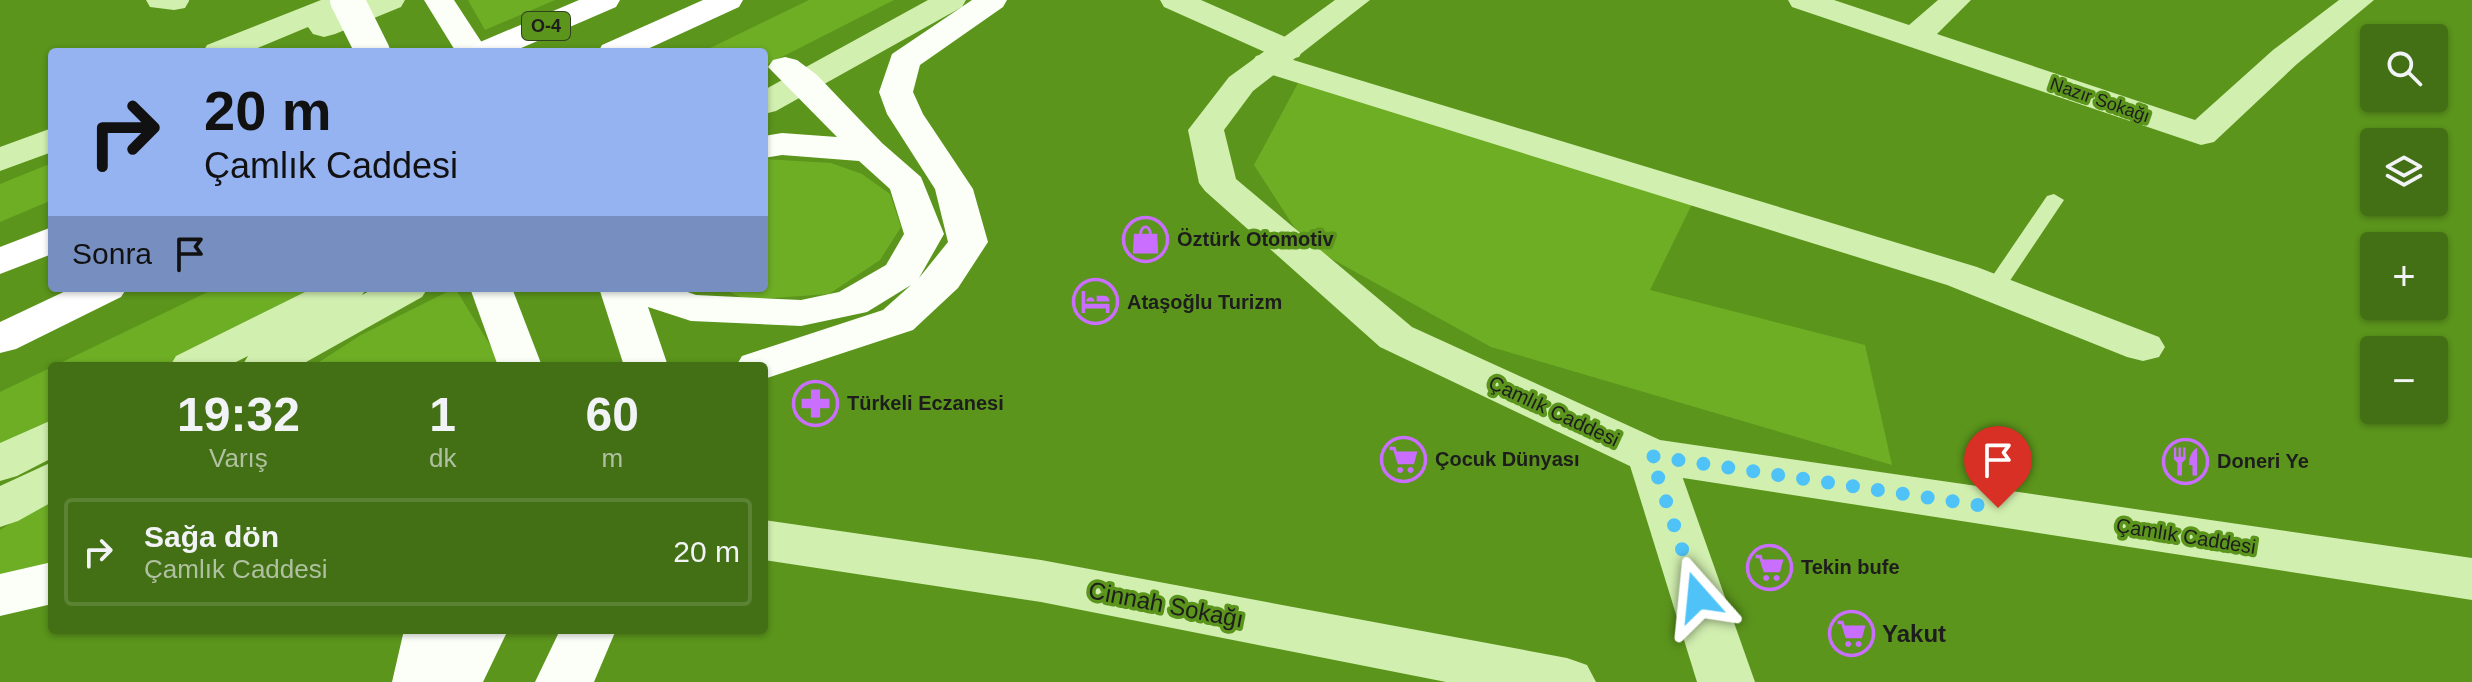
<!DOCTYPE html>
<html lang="tr">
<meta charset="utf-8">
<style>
:root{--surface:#447015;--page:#4b751e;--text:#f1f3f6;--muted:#afc1a0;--line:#5c8234}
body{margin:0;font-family:Arial,sans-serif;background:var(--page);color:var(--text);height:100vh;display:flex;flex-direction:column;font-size:30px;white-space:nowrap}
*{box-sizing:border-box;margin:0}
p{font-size:26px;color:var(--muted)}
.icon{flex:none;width:44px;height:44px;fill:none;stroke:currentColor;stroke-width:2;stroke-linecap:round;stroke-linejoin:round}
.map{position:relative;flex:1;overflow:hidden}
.panel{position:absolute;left:48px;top:362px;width:720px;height:272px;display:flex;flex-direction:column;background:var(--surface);border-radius:8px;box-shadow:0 2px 6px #0004}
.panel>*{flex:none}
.banner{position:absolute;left:48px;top:48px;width:720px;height:244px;border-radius:8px;box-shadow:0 2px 6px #0004;background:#95b2f1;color:#111;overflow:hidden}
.fabs{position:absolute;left:2360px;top:24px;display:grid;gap:16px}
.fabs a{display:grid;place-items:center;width:88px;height:88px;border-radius:8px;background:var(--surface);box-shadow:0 2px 6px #0004;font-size:40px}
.pin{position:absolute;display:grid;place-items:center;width:68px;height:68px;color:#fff;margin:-82px -34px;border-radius:50% 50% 50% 0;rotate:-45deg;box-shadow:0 0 8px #0007}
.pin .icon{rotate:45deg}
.me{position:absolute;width:88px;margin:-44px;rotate:342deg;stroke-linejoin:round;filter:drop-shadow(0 0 6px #0008)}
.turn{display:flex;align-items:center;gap:28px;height:168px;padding:0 24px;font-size:36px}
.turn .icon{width:104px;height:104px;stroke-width:2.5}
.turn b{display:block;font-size:56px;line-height:68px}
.then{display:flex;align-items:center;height:76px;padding:0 24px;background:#0003;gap:16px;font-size:30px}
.eta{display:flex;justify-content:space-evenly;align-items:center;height:136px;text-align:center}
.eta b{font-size:48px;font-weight:800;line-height:56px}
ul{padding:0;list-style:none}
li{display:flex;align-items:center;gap:24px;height:108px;margin:0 16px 12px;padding:0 8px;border:4px solid var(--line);border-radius:8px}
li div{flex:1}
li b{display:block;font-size:30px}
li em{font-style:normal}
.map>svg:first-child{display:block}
</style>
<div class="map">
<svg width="2472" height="682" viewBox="0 0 2472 682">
<rect width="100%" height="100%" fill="#5b951c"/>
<!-- green -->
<g fill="#6eae25">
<polygon points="468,0 555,0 485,30"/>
<polygon points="809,0 894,0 764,66 764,52 702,52"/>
<polygon points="1304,72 1692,204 1650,290 1865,345 1892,465 1491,347 1305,244 1254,165"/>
<polygon points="764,159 831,163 862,174 890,194 901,227 880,260 829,294 746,300 722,288 764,288"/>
<polygon points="52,163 52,200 0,222 0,184"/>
<polygon points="216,288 313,288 165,366 54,366"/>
<polygon points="455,288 498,358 496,366 313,366 361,335"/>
<polygon points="52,367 52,425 0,453 0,392"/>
<polygon points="52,498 52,563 0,575 0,530"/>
</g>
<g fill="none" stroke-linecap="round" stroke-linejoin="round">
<!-- service -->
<polygon fill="#d1efaf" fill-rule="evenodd" points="2054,194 2064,200 2001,294 1987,294 1984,289 1987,284 2047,196"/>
<!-- minor -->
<g fill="#d1efaf" fill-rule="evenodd">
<polygon points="146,0 189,0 189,1 185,8 174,10 150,7"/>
<polygon points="1160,0 1201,0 1299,43 1303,50 1299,57 1290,59 1977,267 2159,337 2165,347 2159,357 2143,361 2127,357 1947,285 1256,70 1251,63 1256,56 1267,53 1164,7"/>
<polygon points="1788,0 1834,0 1909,25 1938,0 1971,0 1937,34 2195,120 2273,50 2339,0 2374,0 2297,64 2214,142 2201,145 1792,7"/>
<polygon points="1651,439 1668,444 1675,456 1755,682 1697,682 1627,456 1634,444"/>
<polygon points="764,520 1041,560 1567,658 1587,665 1596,682 1446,682 1041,602 764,560"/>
</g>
<!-- tertiary -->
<g fill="#d1efaf" fill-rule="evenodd">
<polygon points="321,0 405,0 401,7 335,34 324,37 313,34 308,27 248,52 203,52 207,45"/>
<polygon points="928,0 966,0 962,7 776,111 764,114 764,90"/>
<polygon points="1335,0 1370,0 1253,91 1224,130 1236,179 1412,327 1660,440 2472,558 2472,600 1651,473 1634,468 1380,347 1205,191 1199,183 1188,130 1229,77"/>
<polygon points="52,128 52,152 0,171 0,147"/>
<polygon points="313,288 367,288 362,295 375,288 428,288 422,297 299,366 242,366 248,356 228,366 170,366 176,356"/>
<polygon points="52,420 52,458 17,476 0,481 0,443"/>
<polygon points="52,462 52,502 18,521 0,527 0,486"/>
</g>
<!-- primary -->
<g fill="#fbfff8" fill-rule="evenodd">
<polygon points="424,0 454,0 488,52 456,52"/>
<polygon points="972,0 1007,0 1003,7 920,65 913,92 923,114 973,189 988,242 958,288 913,330 764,379 764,366 736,366 742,356 883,310 911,285 867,312 801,326 691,321 648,307 668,366 624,366 599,288 676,288 696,295 801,300 839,292 886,265 904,234 890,189 859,161 782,155 764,158 764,136 782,133 837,137 768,67 773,60 785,57 797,60 817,75 882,143 921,177 944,234 919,278 948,242 935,189 887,114 879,92 892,54"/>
<polygon points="470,288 512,288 542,366 498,366"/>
<polygon points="52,562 52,604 0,616 0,574"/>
<polygon points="404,630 508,630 483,682 392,682"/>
<polygon points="560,630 616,630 594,682 535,682"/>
</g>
<!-- motorway -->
<g fill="#fff" fill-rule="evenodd">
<polygon points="579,0 620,0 616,7 512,52 469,52 473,45"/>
<polygon points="703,0 743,0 739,7 641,52 598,52 602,45"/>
<polygon points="52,227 52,254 0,274 0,247"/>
<polygon points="72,288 127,288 121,297 16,349 0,353 0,322"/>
</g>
<!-- primary-bridge -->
<polyline stroke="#fbfff8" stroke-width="34" points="347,0 373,52"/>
</g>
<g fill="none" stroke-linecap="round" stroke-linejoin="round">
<!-- route -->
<polyline stroke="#4fc3f7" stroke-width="14" stroke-dasharray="0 25.2" points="1698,597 1651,456 1998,508"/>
</g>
<!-- icons -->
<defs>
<symbol id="shop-ring" viewBox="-11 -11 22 22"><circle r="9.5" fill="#5b951c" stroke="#c96eff" stroke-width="1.5"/><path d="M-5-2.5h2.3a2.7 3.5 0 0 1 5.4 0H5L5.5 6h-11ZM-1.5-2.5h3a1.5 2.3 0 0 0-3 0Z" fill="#c96eff"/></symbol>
<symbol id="hotel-ring" viewBox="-11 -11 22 22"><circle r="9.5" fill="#5b951c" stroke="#c96eff" stroke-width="1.5"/><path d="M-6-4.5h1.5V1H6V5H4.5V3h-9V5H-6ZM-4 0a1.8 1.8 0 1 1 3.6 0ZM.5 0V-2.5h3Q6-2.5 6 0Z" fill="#c96eff"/></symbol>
<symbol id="pharmacy-ring" viewBox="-11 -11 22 22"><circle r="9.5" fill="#5b951c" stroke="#c96eff" stroke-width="1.5"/><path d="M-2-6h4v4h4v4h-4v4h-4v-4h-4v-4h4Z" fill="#c96eff"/></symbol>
<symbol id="supermarket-ring" viewBox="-11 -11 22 22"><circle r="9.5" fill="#5b951c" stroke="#c96eff" stroke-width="1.5"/><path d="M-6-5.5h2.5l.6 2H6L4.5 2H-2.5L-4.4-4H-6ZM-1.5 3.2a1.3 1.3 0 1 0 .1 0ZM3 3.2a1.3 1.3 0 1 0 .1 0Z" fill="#c96eff"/></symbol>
<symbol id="restaurant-ring" viewBox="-11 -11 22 22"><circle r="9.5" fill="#5b951c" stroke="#c96eff" stroke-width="1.5"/><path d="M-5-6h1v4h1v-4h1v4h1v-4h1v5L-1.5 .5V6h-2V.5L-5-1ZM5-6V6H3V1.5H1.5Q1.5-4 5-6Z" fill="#c96eff"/></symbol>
</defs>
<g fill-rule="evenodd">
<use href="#shop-ring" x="1120" y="214" width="51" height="51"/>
<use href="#hotel-ring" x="1070" y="276" width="51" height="51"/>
<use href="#pharmacy-ring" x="790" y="378" width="51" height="51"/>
<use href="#supermarket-ring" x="1378" y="434" width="51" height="51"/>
<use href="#restaurant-ring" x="2160" y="436" width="51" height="51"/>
<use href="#supermarket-ring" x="1744" y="542" width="51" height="51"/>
<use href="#supermarket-ring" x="1826" y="608" width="51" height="51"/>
</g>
<g text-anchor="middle" stroke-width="7" stroke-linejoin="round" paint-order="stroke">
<!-- shield labels -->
<rect fill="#5b951c" stroke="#30411d" stroke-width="2" x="522" y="12" width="48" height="28" rx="6"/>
<g font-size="18" font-weight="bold" fill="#1d1d1d">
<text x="546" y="32">O-4</text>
</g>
<!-- far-street labels -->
<g font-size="18" fill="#1d1d1d" stroke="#5b951c">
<text transform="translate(2100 100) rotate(19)" y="6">Nazır Sokağı</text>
</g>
<!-- poi labels -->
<g font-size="20" font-weight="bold" fill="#1d1d1d" stroke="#5b951c" text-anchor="start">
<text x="1177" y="246">Öztürk Otomotiv</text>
<text x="1127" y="309">Ataşoğlu Turizm</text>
<text x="847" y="410">Türkeli Eczanesi</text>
<text x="1435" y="466">Çocuk Dünyası</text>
<text x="2217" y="468">Doneri Ye</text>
<text x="1801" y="574">Tekin bufe</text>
</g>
<!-- street labels -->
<g font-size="20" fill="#1d1d1d" stroke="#5b951c">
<text transform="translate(1554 411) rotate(25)" y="7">Çamlık Caddesi</text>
<text transform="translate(2186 536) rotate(9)" y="7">Çamlık Caddesi</text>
</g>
<!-- near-street labels -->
<g font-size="24" fill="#1d1d1d" stroke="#5b951c">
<text transform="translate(1166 605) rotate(11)" y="8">Cinnah Sokağı</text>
</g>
<!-- near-poi labels -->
<g font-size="24" font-weight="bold" fill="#1d1d1d" stroke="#5b951c" text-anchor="start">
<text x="1882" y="642">Yakut</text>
</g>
</g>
</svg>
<div class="fabs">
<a><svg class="icon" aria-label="search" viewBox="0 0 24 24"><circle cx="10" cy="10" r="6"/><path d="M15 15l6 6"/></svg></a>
<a><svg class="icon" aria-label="layers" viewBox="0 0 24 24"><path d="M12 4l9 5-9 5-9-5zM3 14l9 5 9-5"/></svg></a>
<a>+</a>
<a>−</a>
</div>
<div class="pin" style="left:1998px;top:508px;background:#d93025"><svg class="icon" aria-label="arrive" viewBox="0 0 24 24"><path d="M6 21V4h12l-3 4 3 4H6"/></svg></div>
<svg class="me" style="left:1698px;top:597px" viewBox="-20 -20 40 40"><path d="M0-17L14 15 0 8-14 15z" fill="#4fc3f7" stroke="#fff" stroke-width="4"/></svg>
<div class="banner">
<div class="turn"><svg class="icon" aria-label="right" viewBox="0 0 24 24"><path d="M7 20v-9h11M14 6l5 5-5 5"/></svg><div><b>20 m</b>Çamlık Caddesi</div></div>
<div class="then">Sonra<svg class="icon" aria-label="arrive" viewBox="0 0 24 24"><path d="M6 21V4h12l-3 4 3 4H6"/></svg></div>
</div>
<section class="panel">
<div class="eta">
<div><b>19:32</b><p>Varış</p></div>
<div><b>1</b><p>dk</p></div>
<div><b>60</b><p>m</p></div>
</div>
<ul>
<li><svg class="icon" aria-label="right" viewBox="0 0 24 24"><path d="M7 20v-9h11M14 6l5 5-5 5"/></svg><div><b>Sağa dön</b><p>Çamlık Caddesi</p></div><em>20 m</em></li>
</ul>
</section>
</div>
